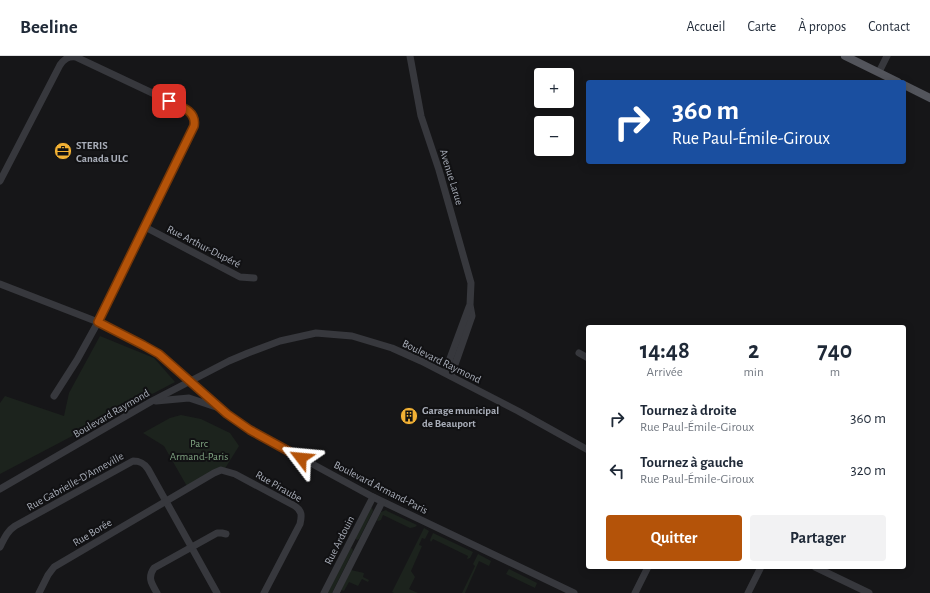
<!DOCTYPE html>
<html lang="fr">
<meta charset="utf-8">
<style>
:root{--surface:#fff;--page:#f2f2f3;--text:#1f2937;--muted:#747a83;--line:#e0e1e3;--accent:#b45309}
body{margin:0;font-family:"Alegreya Sans",sans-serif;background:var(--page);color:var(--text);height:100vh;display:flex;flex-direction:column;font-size:15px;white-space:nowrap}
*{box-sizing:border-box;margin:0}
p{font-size:13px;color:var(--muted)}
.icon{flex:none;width:22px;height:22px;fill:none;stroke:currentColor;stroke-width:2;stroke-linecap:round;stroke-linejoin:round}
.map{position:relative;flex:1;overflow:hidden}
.details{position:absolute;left:586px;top:269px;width:320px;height:244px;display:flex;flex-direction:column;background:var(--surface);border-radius:4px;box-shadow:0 2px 10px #0003}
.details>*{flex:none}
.banner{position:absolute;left:586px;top:24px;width:320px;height:84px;border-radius:4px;box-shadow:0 2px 10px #0003;background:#1a4fa0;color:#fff;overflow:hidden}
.controls{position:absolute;left:534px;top:12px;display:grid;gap:8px}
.controls a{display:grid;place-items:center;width:40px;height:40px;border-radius:4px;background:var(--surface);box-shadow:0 2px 10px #0003;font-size:20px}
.pin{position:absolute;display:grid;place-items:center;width:34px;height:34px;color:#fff;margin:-17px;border-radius:8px;box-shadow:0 2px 6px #0006}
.me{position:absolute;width:44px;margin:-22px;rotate:299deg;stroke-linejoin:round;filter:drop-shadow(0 0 3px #0008)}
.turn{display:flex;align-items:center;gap:14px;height:84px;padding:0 20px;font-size:18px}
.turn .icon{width:52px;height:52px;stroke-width:2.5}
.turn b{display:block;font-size:28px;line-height:34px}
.eta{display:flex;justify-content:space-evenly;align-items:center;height:68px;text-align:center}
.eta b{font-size:24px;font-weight:700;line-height:28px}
.action{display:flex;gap:8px;margin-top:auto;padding:8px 20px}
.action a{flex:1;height:46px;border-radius:4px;background:var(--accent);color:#fff;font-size:16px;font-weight:700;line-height:46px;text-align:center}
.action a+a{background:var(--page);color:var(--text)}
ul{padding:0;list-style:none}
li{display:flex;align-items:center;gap:12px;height:52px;padding:0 20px}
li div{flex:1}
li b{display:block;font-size:15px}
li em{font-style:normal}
header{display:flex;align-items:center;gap:24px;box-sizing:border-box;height:56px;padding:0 20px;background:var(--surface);border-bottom:1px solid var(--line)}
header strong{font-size:19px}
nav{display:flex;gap:22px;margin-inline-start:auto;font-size:14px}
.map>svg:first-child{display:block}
</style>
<header>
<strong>Beeline</strong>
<nav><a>Accueil</a><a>Carte</a><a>À propos</a><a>Contact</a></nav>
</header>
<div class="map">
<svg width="930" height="537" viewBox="0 0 930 537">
<rect width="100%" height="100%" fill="#161618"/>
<!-- green -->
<g fill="#1c231d">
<polygon points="100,280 154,302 175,326 0,418 0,347 5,340 64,360 69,337"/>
<polygon points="181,359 201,363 230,377 239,390 224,414 188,432 164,390 143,377 170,362"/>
<polygon points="371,452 372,452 373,455 359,483 357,484 355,482"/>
<polygon points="386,454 387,455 417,469 415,471 410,472 383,459 381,464 378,465 377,464 381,456"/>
<polygon points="424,472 429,475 425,483 422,482 419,489 422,490 411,515 415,521 409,533 418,537 394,537 392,536"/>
<polygon points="433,477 473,496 470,502 467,503 468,500 433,483 431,486 430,484"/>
<polygon points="352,492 353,495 332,537 327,537 350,493"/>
<polygon points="478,498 491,505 489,510 479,505 465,537 462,537 475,510 473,508"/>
<polygon points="509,513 537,527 535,532 506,518"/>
<polygon points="351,514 364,517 363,521 369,524 368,526 362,523 358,530 349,526 344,535 341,534"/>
</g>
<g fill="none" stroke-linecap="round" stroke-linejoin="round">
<!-- minor -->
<g stroke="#37383d" stroke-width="7">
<polyline points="410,0 421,60 439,114 471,227 470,249 472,260 451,320"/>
<polyline points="879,16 887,0"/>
<path d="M0 125 60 9C64 3 68 0 76 1L182 51C190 55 196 61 194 70L98 266 77 304 54 340"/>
<polyline points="145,171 240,221 254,222"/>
<polyline points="0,228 98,266 143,289 159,298 227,358 261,380 373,441 574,537"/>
<polyline points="579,297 588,302"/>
<polyline points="445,316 469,251"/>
<polyline points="156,345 189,342 216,351"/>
<polyline points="0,433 152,345 229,305 248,297 280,285 316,277 352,280 392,292 421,305 518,355 588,394"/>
<path d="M0 491C4 483 7 475 15 470L133 405C140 405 144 407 148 413L217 537"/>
<polyline points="815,511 869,537"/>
<path d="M39 537 48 519 54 511 214 417 221 414 235 418 295 450C302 455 302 459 300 468L264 537"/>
<path d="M157 537C152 528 147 522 154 512L217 477H222L226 478"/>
<polyline points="324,537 373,441"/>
<polyline points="336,537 382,446"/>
<polyline points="635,537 648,511"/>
<polyline points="748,537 761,511"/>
</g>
<!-- major -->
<g stroke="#53555c" stroke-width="8">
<polyline points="845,0 898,26"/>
<polyline points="904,29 930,42"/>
</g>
</g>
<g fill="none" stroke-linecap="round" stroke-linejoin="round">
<defs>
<path id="route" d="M169 45C180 50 197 55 194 70L98 266 143 289 159 298 227 358 250 374 301 402"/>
</defs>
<!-- route casing -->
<use href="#route" stroke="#753606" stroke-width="10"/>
<!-- route -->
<use href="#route" stroke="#b45309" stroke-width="7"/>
</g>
<!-- icons -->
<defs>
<symbol id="office-disc" viewBox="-11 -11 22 22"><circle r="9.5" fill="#f2b134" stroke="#111113"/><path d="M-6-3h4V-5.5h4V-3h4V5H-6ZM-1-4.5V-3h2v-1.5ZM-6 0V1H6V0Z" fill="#111"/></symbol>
<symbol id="building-disc" viewBox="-11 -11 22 22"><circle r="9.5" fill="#f2b134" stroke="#111113"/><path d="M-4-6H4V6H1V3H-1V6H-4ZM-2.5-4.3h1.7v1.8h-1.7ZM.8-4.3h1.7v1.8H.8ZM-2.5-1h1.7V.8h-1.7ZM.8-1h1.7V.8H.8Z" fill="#111"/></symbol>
</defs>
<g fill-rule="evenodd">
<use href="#office-disc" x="53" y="85" width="20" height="20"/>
<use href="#building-disc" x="399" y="350" width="20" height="20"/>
</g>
<g text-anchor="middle" stroke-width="4" stroke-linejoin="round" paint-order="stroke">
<!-- poi labels -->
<g font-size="11" font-weight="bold" fill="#a8adb8" stroke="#111113" text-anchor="start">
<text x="76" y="93">STERIS<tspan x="76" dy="13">Canada ULC</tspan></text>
<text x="422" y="358">Garage municipal<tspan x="422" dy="13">de Beauport</tspan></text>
</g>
<!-- street labels -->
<g font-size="11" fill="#a8adb8" stroke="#111113">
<text transform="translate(452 121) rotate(73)" y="4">Avenue Larue</text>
<text transform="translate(204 190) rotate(27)" y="4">Rue Arthur-Dupéré</text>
<text transform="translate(442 305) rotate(26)" y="4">Boulevard Raymond</text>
<text transform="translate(111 357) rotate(-30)" y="4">Boulevard Raymond</text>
<text transform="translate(75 425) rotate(-29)" y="4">Rue Gabrielle-D'Anneville</text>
<text transform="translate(279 430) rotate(30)" y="4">Rue Piraube</text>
<text transform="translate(381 431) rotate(27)" y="4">Boulevard Armand-Paris</text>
<text transform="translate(92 476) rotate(-31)" y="4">Rue Borée</text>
<text transform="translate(339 484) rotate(-63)" y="4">Rue Ardouin</text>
</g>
<!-- park labels -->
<g font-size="11" fill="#7fa381" stroke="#111113">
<text x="199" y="391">Parc<tspan x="199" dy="13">Armand-Paris</tspan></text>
</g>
</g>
</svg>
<div class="controls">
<a>+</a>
<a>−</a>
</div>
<div class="pin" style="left:169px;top:45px;background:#d93025"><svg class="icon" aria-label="arrive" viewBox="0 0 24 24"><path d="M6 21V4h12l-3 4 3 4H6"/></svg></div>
<svg class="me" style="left:301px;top:402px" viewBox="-20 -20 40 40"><path d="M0-17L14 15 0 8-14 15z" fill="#b45309" stroke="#fff" stroke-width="4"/></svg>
<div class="banner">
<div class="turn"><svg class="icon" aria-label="right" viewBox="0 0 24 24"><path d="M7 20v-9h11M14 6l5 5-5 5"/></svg><div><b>360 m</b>Rue Paul-Émile-Giroux</div></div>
</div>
<section class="details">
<div class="eta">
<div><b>14:48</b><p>Arrivée</p></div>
<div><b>2</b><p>min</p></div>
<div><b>740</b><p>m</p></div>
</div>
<ul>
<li><svg class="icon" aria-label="right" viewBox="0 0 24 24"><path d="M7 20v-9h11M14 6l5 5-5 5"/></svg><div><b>Tournez à droite</b><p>Rue Paul-Émile-Giroux</p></div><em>360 m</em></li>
<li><svg class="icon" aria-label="left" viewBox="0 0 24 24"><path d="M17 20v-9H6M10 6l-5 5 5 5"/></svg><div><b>Tournez à gauche</b><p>Rue Paul-Émile-Giroux</p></div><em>320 m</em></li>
</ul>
<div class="action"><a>Quitter</a><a>Partager</a></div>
</section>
</div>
